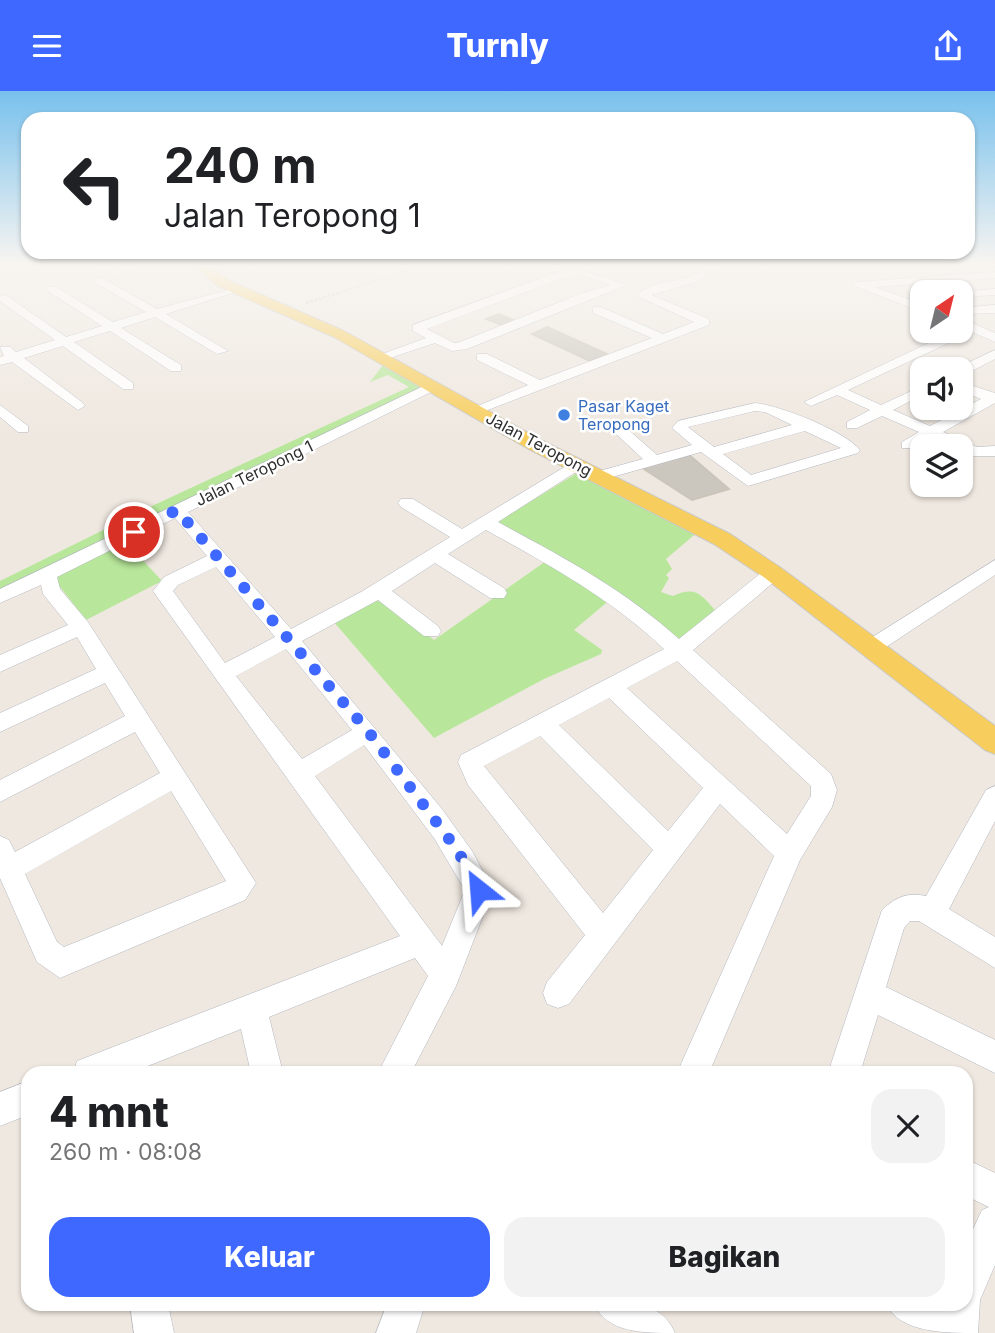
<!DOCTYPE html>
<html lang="id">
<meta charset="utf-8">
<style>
:root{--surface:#fff;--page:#f2f2f2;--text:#202124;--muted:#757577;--accent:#3e68ff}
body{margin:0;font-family:Inter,sans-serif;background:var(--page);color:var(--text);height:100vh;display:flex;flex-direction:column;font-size:26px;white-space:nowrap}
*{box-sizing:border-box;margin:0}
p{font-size:23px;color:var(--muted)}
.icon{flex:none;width:38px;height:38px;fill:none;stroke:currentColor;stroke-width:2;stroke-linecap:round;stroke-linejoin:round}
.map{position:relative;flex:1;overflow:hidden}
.details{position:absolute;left:21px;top:975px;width:952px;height:245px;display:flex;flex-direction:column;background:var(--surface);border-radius:21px;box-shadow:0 2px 5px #0004}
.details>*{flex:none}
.guide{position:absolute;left:21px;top:21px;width:954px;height:147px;border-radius:21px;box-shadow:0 2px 5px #0004;background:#fff;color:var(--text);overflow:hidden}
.needle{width:46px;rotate:35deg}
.tools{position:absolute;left:910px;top:189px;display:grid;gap:14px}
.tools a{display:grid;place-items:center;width:63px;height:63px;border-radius:14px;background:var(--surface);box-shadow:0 2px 5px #0004;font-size:35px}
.pin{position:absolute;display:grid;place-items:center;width:60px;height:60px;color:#fff;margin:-30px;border:4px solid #fff;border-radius:50%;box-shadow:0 2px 7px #0007}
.me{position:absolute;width:77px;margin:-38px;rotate:332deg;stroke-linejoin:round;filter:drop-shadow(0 0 5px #0008)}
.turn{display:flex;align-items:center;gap:24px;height:147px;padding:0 28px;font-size:32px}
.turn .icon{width:91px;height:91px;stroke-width:2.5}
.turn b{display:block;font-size:49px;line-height:60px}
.round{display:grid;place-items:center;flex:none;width:74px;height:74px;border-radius:21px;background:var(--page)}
.overview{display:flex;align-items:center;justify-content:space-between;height:119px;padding:0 28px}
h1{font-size:42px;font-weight:800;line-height:52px}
.primary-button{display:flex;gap:14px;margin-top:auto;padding:14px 28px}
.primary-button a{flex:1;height:80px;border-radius:21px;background:var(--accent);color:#fff;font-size:28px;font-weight:800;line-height:80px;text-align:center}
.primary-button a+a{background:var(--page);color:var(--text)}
header{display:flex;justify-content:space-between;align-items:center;height:91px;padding:0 28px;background:var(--accent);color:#fff;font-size:32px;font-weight:800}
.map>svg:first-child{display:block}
</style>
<header><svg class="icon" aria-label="menu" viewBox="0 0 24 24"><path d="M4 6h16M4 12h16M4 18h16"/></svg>Turnly<svg class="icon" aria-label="share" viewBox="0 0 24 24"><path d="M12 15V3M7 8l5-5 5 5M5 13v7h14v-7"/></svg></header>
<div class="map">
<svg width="995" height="1242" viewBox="0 0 995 1242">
<rect width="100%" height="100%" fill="#efe8e0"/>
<!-- green -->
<g fill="#b8e79b">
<polygon points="383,274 425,297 0,502 0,490 154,414 409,296 388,284 370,291"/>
<path d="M577 382 700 439 666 468 672 478 666 484 669 487 661 501 673 505C695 495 700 502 715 519L677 554 494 433Z"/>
<polygon points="126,451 162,490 86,529 53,487"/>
<polygon points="546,470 612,507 574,539 602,559 601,563 544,588 434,647 333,530 376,505 434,549"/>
</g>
<!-- building -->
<g fill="#cbc7be" stroke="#cbc4b9" stroke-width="2">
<polygon points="499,223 515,230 504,235 486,228"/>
<polygon points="547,236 609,264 592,271 532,243"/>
<polygon points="688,363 729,398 692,409 641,376"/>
</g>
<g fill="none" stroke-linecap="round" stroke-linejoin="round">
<defs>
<g id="minor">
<polygon points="93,171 105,171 113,177 135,174 140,177 111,184"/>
<polygon points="211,171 229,171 202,180 197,177"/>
<path d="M703 171H713L715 176 699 190 651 204 709 228V234L480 322 475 323 468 319 528 294 477 269V263H487L540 289 652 247 593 222V216H601L663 243 694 231 637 205C655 185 687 195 705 176Z"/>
<path d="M572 176 627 194 467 258 452 260 435 252 381 270 374 266 426 247 413 240V234ZM576 182 610 194 580 203 460 251 454 252 427 238Z"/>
<polygon points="995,181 995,187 874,196 922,213 922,221 852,194 858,191"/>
<polygon points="94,187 102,187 157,218 239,196 239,200 166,223 228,260 217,263 155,226 121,237 181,274 181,280 171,280 110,240 74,251 133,292 133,298 123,298 63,255 24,267 83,312 85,315 78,319 12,271 0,274 0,266 4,265 0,256 10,256 16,261 55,249 0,210 0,204 7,205 66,246 102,235 48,200 48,196 56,196 113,231 146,221 94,191"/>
<polygon points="995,198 995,204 961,206 961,201 957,201"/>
<polygon points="995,214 995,222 961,223 961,217"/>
<polygon points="961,227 995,242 995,251 972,241 848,299 881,314 922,295 922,304 893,319 930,335 981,308 961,300 961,291 995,302 995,312 943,341 977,356 995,355 995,365 974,365 961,360 961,355 950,355 931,347 912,357 902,357 902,351 919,341 882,325 857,337 847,337 847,331 870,319 837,304 811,315 804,311 954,240 961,240"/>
<polygon points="995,259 995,268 966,283 961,284 961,278 955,278"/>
<path d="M432 291 439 295 437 298 188 421 291 538 361 501 450 446 401 416 398 412 401 408H413L462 438 576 369 584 374 582 377 498 431C563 466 625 499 679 548L766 478H780L782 482 780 486 693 559 831 683 837 699 832 716 800 769 709 982H677L774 765 720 713 569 913 558 917 547 913 543 902 547 891 585 844 468 694 458 671 461 664 664 558C610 507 551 475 486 439L448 463 504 497 507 502 504 507H490L435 472 392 500 438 535 441 540 438 545H424L378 509 302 550 442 718 472 760 493 799 456 895 411 982H378L428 885 415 867 269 926 283 982H251L241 938 130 982H73L77 970 400 845 153 500 164 486 207 465 175 427 57 486 60 498 88 531 256 792 245 809 60 887 37 871 0 787V745L9 749 15 761 160 682 135 641 0 711V689L125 625 105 592 0 641V622L96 578 77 546 0 581V564L68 534 43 503 41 494 0 512V498ZM216 476 275 546 225 572 173 500 178 494ZM286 558 352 639 302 668 236 585ZM677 570 811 695V705L787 743 627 597ZM609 607 703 697 668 740 559 634ZM540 645 653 759 603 822 484 675ZM364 654 434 747 465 799 442 855 315 685ZM171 700 226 790 64 856 57 851 25 783Z"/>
<path d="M755 312C779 314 845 340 860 359L858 362 748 395 701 361 598 390 590 385 592 382 643 368 614 341V335H624L657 364 692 354 672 337 678 330ZM755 320 765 321 792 334 714 356 688 336ZM805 340 841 357 751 384 723 363Z"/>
<polygon points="0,314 28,335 28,341 18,341 0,326"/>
<polygon points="995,469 995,484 877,562 863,562 859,557 863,552"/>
<path d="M995 695V730L949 818 995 846V877L919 830H910L904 837 886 896 995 949V982L878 924 860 982H828L882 819C896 806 907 801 926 805L986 699Z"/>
<polygon points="28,990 28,1024 0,1035 0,1001"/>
<path d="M966 1068 995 1082V1174L980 1209 978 1242C945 1242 900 1242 886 1213H966V1153L982 1119 989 1116 966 1105Z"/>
<polygon points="130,1213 168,1213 174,1242 134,1242"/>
<polygon points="387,1213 425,1213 416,1242 376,1242"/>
<path d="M594 1213C626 1213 660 1207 675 1242 643 1242 607 1242 594 1213Z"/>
</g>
<polygon id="major" points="190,171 205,171 228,189 344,240 541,349 730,443 781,477 995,635 995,663 985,659 765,487 714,453 527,357 334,246 218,195"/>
</defs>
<!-- minor casing -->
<use href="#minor" stroke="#b4b7c1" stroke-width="1"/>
<!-- major casing -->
<use href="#major" stroke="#c9c9c9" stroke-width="2"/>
<!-- path -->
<polyline stroke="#c9c9c9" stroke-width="2" stroke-dasharray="2.5 2" stroke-linecap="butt" points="306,212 407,180"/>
<!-- minor -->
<use href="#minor" fill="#fff" fill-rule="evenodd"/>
<!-- major -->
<use href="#major" fill="#f7ce5e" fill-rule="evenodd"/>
</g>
<!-- sky -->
<linearGradient id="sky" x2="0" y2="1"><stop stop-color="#78c1ed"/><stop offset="0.5" stop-color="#f8f5f1"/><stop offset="1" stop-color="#f8f5f1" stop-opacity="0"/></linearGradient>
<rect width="995" height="345" fill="url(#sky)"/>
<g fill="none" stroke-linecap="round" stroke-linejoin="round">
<!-- route -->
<polyline stroke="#3e68ff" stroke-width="12" stroke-dasharray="0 21.6" points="134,441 177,419 368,640 458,760 479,799"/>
</g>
<!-- markers -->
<circle fill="#3f7fe0" stroke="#fff" stroke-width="2.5" cx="564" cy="324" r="7"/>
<g text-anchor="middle" stroke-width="5" stroke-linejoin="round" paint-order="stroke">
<!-- far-shop labels -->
<g font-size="16" fill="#366cbe" stroke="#fff" text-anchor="start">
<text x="578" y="321">Pasar Kaget<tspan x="578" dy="18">Teropong</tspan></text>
</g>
<!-- far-street labels -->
<g font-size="16" fill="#2e2e2e" stroke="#fff">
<text transform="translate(539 353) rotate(28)" y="6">Jalan Teropong</text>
<text transform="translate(254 382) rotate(-26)" y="6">Jalan Teropong 1</text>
</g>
</g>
</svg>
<div class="tools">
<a><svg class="needle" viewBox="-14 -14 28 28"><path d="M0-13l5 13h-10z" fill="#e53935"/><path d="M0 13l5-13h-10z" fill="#757577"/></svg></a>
<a><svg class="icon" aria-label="sound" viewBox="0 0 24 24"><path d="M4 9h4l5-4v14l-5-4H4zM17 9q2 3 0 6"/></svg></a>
<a><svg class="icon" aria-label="layers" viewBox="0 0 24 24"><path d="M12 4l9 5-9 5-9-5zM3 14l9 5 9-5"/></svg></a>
</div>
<div class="pin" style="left:134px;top:441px;background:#d93025"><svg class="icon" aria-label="arrive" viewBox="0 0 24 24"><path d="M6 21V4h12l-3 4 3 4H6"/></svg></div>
<svg class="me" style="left:479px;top:799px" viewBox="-20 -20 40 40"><path d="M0-17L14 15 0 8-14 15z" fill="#3e68ff" stroke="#fff" stroke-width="4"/></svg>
<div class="guide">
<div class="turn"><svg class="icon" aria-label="left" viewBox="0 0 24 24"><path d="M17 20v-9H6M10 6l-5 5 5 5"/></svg><div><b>240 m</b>Jalan Teropong 1</div></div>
</div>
<section class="details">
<div class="overview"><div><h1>4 mnt</h1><p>260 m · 08:08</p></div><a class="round"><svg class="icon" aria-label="close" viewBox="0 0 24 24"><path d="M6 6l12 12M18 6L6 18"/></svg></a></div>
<div class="primary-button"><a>Keluar</a><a>Bagikan</a></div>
</section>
</div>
